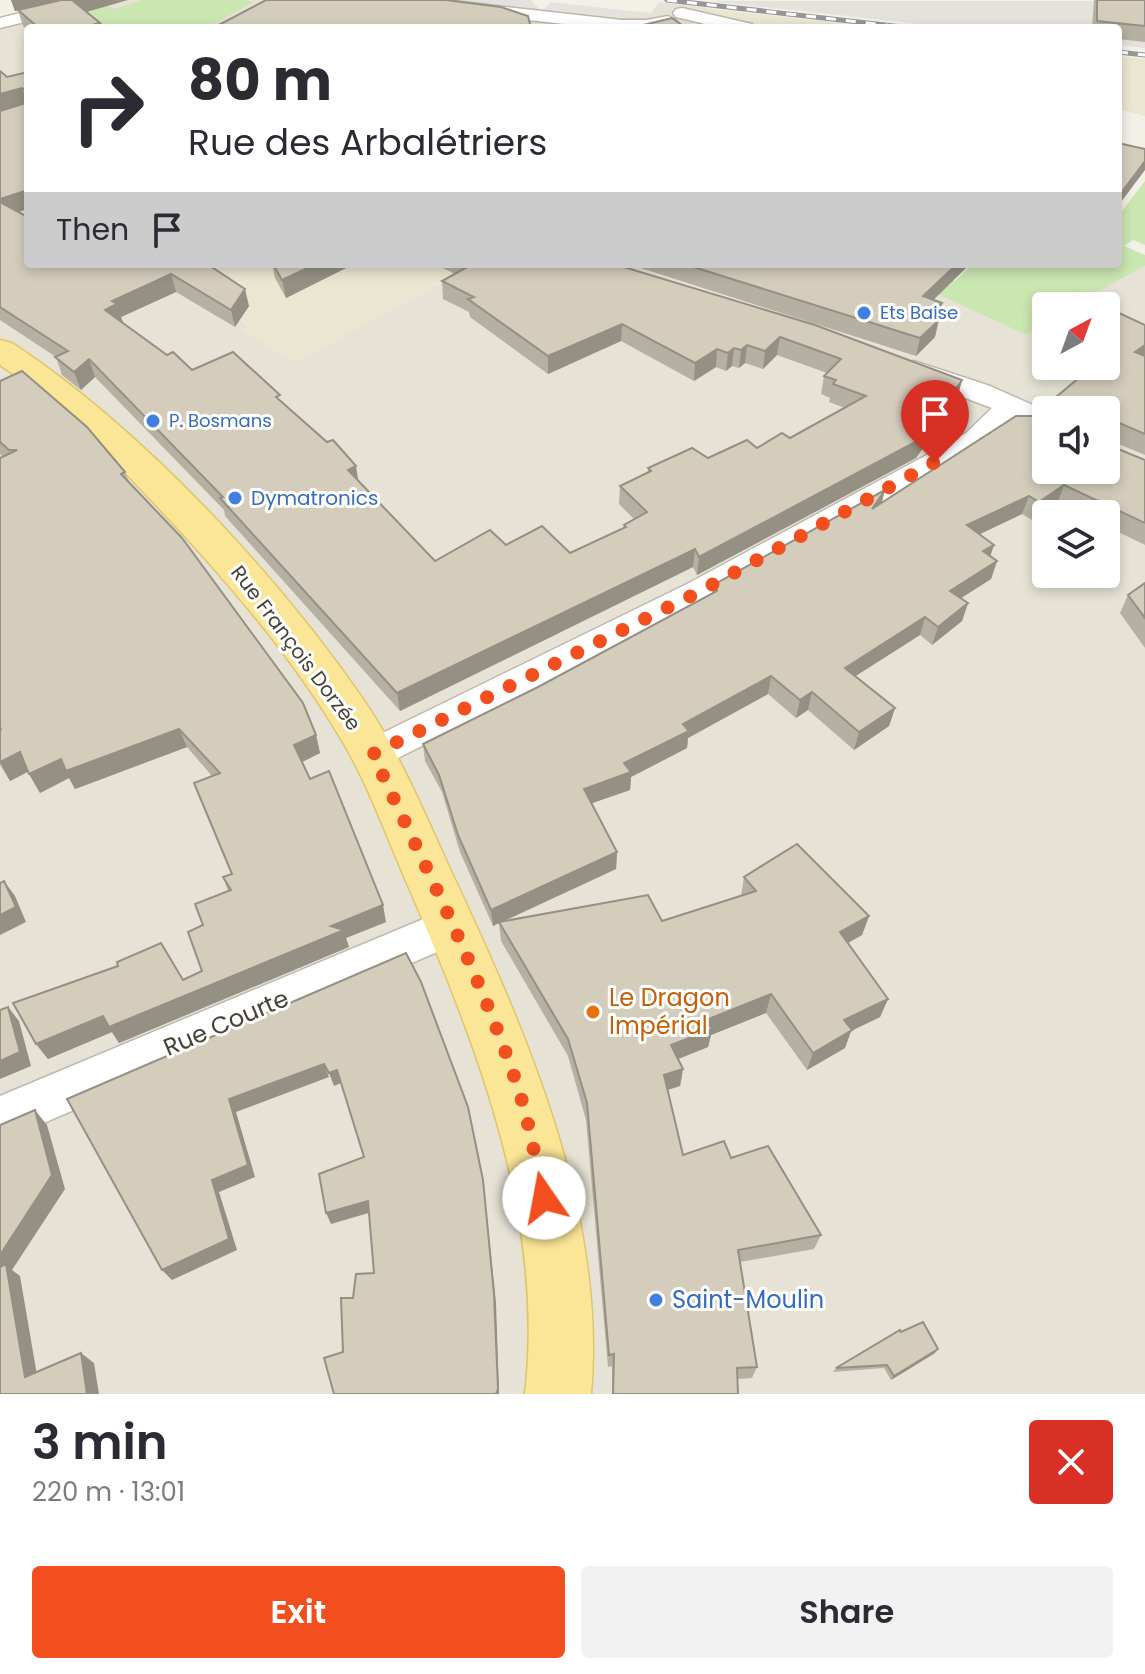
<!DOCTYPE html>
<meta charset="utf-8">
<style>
:root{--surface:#fff;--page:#f2f2f3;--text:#2b2b33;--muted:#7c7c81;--accent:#f34e1e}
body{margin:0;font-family:Poppins,sans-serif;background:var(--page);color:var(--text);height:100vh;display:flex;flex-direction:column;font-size:30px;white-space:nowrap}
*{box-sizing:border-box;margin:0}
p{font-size:26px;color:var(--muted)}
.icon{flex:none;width:44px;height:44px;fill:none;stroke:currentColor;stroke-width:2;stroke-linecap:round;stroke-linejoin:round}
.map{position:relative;height:1394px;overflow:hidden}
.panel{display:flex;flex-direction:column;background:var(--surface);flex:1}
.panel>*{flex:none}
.guide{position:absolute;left:24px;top:24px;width:1098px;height:244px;border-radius:8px;box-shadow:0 4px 12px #0003;background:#fff;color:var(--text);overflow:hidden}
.needle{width:52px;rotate:41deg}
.buttons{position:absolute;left:1032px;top:292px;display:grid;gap:16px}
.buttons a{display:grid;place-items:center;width:88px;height:88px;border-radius:8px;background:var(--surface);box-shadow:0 4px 12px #0003;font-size:40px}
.pin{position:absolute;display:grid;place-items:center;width:68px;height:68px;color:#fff;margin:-82px -34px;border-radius:50% 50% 50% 0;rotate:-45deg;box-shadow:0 0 8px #0007}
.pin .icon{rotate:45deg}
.me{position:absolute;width:88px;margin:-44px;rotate:348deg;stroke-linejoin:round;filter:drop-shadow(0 0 6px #0008)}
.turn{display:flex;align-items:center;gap:28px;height:168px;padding:0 32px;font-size:36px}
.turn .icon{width:104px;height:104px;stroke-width:2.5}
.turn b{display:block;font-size:56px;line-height:68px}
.then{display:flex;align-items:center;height:76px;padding:0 32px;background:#0003;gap:16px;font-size:30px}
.round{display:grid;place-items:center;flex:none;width:84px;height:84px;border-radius:8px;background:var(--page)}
.overview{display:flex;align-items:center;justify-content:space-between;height:136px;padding:0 32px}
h1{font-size:48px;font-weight:600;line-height:60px}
.button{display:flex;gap:16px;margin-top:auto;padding:16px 32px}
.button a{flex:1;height:92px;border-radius:8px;background:var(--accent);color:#fff;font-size:32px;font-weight:600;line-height:92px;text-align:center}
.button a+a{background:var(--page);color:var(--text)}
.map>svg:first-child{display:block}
</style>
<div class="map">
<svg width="1145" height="1394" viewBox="0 0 1145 1394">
<rect width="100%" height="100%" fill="#f3f0e7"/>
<!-- residential -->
<path fill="#e6e2d5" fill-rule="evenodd" d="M93 0H440L542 12 626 16 630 11 651 13 659 2 714 9 688 28H28V264H176L248 326 241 330 296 362 475 264H734L931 291 1046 321V366H1106V306H1071L1145 266V1394H0V23ZM1046 410H1106V470H1046ZM1046 514H1106V574H1046Z"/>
<!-- industrial -->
<polygon fill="#e5e1db" points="710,1 1145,1 1145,48 1118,45 1118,28 958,28"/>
<!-- education -->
<g fill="#ebe6d1">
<polygon points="714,9 878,28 725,28 703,18"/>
<polygon points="1118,56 1145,59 1145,116 1118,109"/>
<polygon points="176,264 475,264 296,362 240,330 248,325"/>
</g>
<!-- green -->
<g fill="#cae6b1">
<polygon points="142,0 243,0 254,2 207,28 97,28 62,14 105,4 114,9"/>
<polygon points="1145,181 1145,245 1133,240 1124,246 1145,255 1145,266 1071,306 1046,306 1046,321 1027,335 931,291 945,278 955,281 973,264 1118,264 1118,216"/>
</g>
<!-- parking -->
<polygon fill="#e4e2df" points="440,0 531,0 542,12 550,2 630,11 626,16 542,12"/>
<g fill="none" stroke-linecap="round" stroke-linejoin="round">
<defs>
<g id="minor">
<polygon points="71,0 102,0 99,4 0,28 0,18"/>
<polygon points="387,0 444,0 622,20 646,20 668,16 677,21 674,25 661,28 600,28 396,5"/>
<polygon points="682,8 752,24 754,28 722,28 676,17 673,13 676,9"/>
<polygon points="914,361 990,386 1046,411 1046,431 1014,418 986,445 971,454 711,600 386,764 373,769 360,764 354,754 360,744 687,584 951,442 966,433 992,408 904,375 900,369 904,363"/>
<polygon points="452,907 467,913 473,926 467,939 0,1142 0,1096"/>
</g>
<path id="major" d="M0 340 12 343C141 428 278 575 365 702 400 754 424 812 450 869 525 1029 607 1213 591 1394H525C546 1217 475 1040 406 881 386 835 369 787 344 744 292 655 223 576 153 502 106 452 57 403 0 365Z"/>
</defs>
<!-- minor casing -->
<use href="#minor" stroke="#beb8aa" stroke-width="3"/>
<!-- major casing -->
<use href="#major" stroke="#e0c568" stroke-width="3"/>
<!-- minor -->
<use href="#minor" fill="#fff" fill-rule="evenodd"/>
<!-- major -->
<use href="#major" fill="#fbe698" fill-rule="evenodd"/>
<defs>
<g id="rail">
<polyline points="667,0 911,28"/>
<polyline points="1118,52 1145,55"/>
</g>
</defs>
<!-- rail casing -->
<use href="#rail" stroke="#969696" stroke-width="5"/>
<!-- rail -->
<use href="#rail" stroke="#fff" stroke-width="3" stroke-dasharray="10" stroke-linecap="butt"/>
</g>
<!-- wall -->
<g fill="#b6b0a2">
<polygon points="11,0 86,12 100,23 102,28 28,28 28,30 23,26 18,10 15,11"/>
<polygon points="1094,0 1145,0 1145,42 1118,39 1118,28 1092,28"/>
<polygon points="0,71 7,77 28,72 19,212 28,264 207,264 249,306 235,327 176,292 121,317 122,322 167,355 192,370 282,401 435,561 506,545 570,553 624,528 624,525 634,519 619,504 620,486 648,472 648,468 708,458 757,448 790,438 845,408 829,402 830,398 821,394 824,376 827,373 777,355 763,369 745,363 739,368 732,366 726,371 716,367 694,381 621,341 548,374 470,317 469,312 443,299 442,281 455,274 434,264 614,264 962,380 957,398 916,458 697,575 693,567 400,711 225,516 224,510 95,377 81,390 62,375 56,357 0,320"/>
<polygon points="272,264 354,264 286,298 275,278"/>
<polygon points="628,264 970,264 933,300 939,320 935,337 916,356"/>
<polygon points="1046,313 1046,338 1036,333 1042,315"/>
<polygon points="1145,325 1145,455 1111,441 1111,446 1145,460 1145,545 1106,526 1106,514 1079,514 1057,504 1032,520 1022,514 980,534 990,556 997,561 991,579 961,598 968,603 962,621 932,645 920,635 855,676 895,708 889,726 854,750 808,710 796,718 768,694 688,738 687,748 631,777 630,790 591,803 617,852 616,869 504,921 662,921 741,896 744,877 869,916 862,935 848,943 888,999 880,1017 851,1031 845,1048 807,1070 766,1013 711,1035 708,1047 678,1059 683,1069 680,1086 667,1090 683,1155 731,1158 821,1235 814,1249 740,1262 757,1367 752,1378 737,1379 738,1394 612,1394 612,1366 608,1367 586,1120 568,1056 501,941 499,923 493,926 460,852 442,792 425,761 423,744 538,687 712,594 713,585 885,490 882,502 1046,470 1106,410 1051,410 1055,398 1082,376 1063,366 1106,366"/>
<polygon points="1046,340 1046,357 1041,355"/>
<polygon points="0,381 125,472 129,482 316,735 320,753 302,762 310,779 386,922 346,938 349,947 119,1043 112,1032 48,1059 36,1044 202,971 203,925 228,891 223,877 232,874 212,776 187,747 75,789 69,778 40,793 28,772 10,781 0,765 3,457 0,454"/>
<polygon points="1145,583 1145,648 1120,613 1128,595"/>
<polygon points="901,1332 935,1353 891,1380 884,1368 833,1372 836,1368"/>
</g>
<!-- shaded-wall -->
<g fill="#949084">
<polygon points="11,0 59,0 15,11"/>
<polygon points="72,0 128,0 76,15"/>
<polygon points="100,23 102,28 80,28"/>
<polygon points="22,88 27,104 0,112 0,94"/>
<polygon points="1145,161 1145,170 1118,206 1118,197"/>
<polygon points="28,190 28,209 3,217 0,209 0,199"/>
<polygon points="316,264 354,264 286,298 282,280"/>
<polygon points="957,264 970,264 919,314 923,296"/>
<polygon points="171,274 176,292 121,317 123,322 110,328 105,310 112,301"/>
<polygon points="245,289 249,306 235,327 231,310"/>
<polygon points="942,303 935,337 916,356 920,338 929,317"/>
<polygon points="622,324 621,341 548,374 548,356"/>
<polygon points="780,337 777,355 763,369 765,351"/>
<polygon points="747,345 745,363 739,368 741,350"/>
<polygon points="1145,345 1145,358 1135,352"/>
<polygon points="734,348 732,366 726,371 728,353"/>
<polygon points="717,349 716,367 694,381 695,363"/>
<polygon points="89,359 95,377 81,390 74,372"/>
<polygon points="962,380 957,398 916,458 697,575 699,557"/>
<polygon points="356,466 359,485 348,470"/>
<polygon points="1064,485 1057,504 1032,520 1039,502"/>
<polygon points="885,490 880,508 872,509"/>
<polygon points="1029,496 1022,514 961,543 967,525"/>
<polygon points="994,545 988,563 983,551"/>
<polygon points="695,549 693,567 400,711 397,693"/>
<polygon points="997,561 991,579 944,609 950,591"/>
<polygon points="968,603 962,621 932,645 938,627"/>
<polygon points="925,617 920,635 840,686 845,668"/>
<polygon points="771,676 768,694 688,738 687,748 631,777 630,790 584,806 584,789 683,724"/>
<polygon points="812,692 808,710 796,718 800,700"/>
<polygon points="895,708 889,726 854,750 859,732"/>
<polygon points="179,729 187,747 75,789 69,778 40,793 29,774 61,759"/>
<polygon points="316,735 320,753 300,763 294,745"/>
<polygon points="20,752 31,770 10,781 0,762"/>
<polygon points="617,852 616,869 493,926 491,910"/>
<polygon points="4,881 15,896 26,922 0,935 0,915"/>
<polygon points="383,905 386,922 346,938 349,947 119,1043 112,1032 48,1059 36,1044"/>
<polygon points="869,916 862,935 833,951 840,932"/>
<polygon points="771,994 766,1013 711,1035 708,1047 668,1063 671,1045 706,1020"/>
<polygon points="888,999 880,1017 851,1031 845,1048 807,1070 813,1053 844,1020"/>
<polygon points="8,1007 19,1021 31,1066 0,1079 0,1061"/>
<polygon points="324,1064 329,1077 236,1112 255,1177 219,1192 237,1250 172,1280 162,1270 212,1180 229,1099"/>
<polygon points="683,1069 680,1086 661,1092 664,1075"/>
<polygon points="337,1070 341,1083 334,1086 329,1073"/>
<polygon points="35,1110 47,1125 65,1189 12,1270 20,1276 39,1387 25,1377 0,1279 0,1255"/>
<polygon points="483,1180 496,1303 499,1394 496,1394"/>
<polygon points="368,1201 372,1212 331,1224 326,1213"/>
<polygon points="938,1349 935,1353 891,1380 894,1376"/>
<polygon points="81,1353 94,1363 99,1394 87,1394"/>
</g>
<!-- building -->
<g fill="#d4cdbc" stroke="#949084" stroke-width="2">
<polygon points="61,0 72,0 100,23 80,28 39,28 18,10"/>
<polygon points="266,0 446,0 501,7 528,16 531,28 213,28"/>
<polygon points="1097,0 1145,0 1145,26 1097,21"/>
<polygon points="672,18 686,28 631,28"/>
<polygon points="0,71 7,77 28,72 28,190 0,199 0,111 26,103 26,91 22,88 0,94"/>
<polygon points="1118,143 1145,149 1145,161 1118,197"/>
<polygon points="0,202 28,217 28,264 207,264 245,289 231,310 171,274 112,301 117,304 105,310 167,355 173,352 192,370 233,352 280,395 276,397 327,442 333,440 356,466 348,470 435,561 490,530 506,545 542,526 570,553 626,527 624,525 647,512 620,486 651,471 648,468 692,448 708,458 747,440 757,448 782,433 790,438 866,396 833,384 836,380 824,376 841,359 780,337 765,351 747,345 741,350 734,348 728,353 717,349 695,363 622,324 548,356 468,299 474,297 442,281 471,265 468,264 614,264 815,325 962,380 921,439 699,557 695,549 397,693 220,498 223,497 89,359 74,372 55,357 68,351 0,307"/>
<polygon points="273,264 316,264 282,280"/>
<polygon points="684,264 957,264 923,296 942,303 929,317 939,320 920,338"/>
<polygon points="1074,293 1103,306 1055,306"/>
<polygon points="1106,307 1145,325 1145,345 1135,352 1145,356 1145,434 1115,421 1110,424 1111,446 1145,460 1145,523 1064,485 1039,502 1029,496 967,525 994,545 983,551 997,561 950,591 968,603 938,627 925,617 845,668 895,708 859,732 812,692 800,700 771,676 683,724 689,731 624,763 631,772 584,789 617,852 491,910 458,835 439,775 423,744 538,687 717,591 713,585 885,490 872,509 1016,416 1034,416 1040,411 1046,413 1046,470 1106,470 1106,410 1055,410 1055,398 1093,366 1106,366"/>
<polygon points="22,371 87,427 125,472 121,474 182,538 303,703 316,735 294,745 310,779 329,771 383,905 331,926 344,930 109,1027 103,1016 36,1044 13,1003 118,966 117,962 161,943 183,980 202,971 188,932 203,925 195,904 231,890 223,877 232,874 194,783 220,773 179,729 66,771 61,759 29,774 20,752 0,762 0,730 1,729 0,727 0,458 17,450 9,450 0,442 0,381"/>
<polygon points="1145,583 1145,618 1128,595"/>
<polygon points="797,844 869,916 840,932 888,999 844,1020 852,1030 813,1053 771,994 706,1020 712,1029 671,1045 683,1069 664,1075 683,1155 724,1141 731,1158 768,1146 821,1235 738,1250 757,1367 737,1368 738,1394 613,1394 614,1354 609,1355 587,1103 568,1039 499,922 648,895 662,921 756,891 744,877"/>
<polygon points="4,881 16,907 0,915 0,883"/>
<polygon points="406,953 421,982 468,1107 483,1180 494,1294 498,1389 496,1394 334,1394 324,1358 343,1352 341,1298 353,1298 356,1274 374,1273 368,1201 326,1213 319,1174 364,1157 337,1070 329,1073 324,1064 229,1099 248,1165 212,1180 229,1239 162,1270 67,1099"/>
<polygon points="8,1007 20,1052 0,1061 0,1010"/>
<polygon points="35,1110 52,1175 0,1255 0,1125"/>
<polygon points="6,1264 25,1377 81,1353 87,1394 0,1394 0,1267"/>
<polygon points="923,1322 938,1349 894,1376 887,1365 836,1368 900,1330 901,1332"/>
</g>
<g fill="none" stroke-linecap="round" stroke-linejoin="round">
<!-- route -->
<path stroke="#f34e1e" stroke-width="14" stroke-dasharray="0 25.2" d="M544 1198C536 1163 530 1126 519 1091 481 975 424 865 373 754L699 592 935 462"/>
</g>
<!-- markers -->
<g fill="#3f7fe0" stroke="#fff" stroke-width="3">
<circle cx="864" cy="313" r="8"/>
<circle cx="153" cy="421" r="8"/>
<circle cx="235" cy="498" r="8"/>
<circle cx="656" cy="1300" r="8"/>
</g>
<circle fill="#e8710a" stroke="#fff" stroke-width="3" cx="593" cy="1012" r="8"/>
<g text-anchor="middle" stroke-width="6" stroke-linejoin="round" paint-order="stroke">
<!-- far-shop labels -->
<g font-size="18" fill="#366cbe" stroke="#fff" text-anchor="start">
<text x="880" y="319">Ets Baise</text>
<text x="169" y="427">P. Bosmans</text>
</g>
<!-- shop labels -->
<g font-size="20" fill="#366cbe" stroke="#fff" text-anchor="start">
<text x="251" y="505">Dymatronics</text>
</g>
<!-- street labels -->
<g font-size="20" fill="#454136" stroke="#fff">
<text transform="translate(296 648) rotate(53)" y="7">Rue François Dorzée</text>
</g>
<!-- near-food labels -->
<g font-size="24" fill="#c56008" stroke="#fff" text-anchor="start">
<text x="609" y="1006">Le Dragon<tspan x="609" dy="28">Impérial</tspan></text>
</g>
<!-- near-street labels -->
<g font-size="24" fill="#454136" stroke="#fff">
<text transform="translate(226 1023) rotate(-23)" y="8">Rue Courte</text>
</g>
<!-- near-shop labels -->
<g font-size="24" fill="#366cbe" stroke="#fff" text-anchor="start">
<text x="672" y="1308">Saint-Moulin</text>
</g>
</g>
</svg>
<div class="buttons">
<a><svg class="needle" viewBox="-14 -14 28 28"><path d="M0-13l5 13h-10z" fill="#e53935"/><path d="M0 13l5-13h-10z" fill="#7c7c81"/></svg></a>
<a><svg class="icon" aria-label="sound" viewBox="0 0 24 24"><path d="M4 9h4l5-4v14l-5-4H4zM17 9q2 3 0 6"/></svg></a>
<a><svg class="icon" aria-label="layers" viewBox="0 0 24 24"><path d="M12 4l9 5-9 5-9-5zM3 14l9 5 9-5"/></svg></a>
</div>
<div class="pin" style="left:935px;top:462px;background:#d93025"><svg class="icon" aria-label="arrive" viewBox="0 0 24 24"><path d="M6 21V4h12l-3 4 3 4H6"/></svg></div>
<svg class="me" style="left:544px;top:1198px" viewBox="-20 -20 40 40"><circle r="19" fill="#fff"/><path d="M0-13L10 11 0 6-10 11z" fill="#f34e1e"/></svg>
<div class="guide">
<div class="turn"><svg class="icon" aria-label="right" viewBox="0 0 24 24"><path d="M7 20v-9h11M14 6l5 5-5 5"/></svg><div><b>80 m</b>Rue des Arbalétriers</div></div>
<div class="then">Then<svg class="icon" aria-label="arrive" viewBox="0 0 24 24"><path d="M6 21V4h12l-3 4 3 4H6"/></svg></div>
</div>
</div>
<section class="panel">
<div class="overview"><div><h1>3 min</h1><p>220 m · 13:01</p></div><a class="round" style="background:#d93025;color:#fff"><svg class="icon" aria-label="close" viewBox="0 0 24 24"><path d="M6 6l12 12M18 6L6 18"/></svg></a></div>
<div class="button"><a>Exit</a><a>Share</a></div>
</section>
